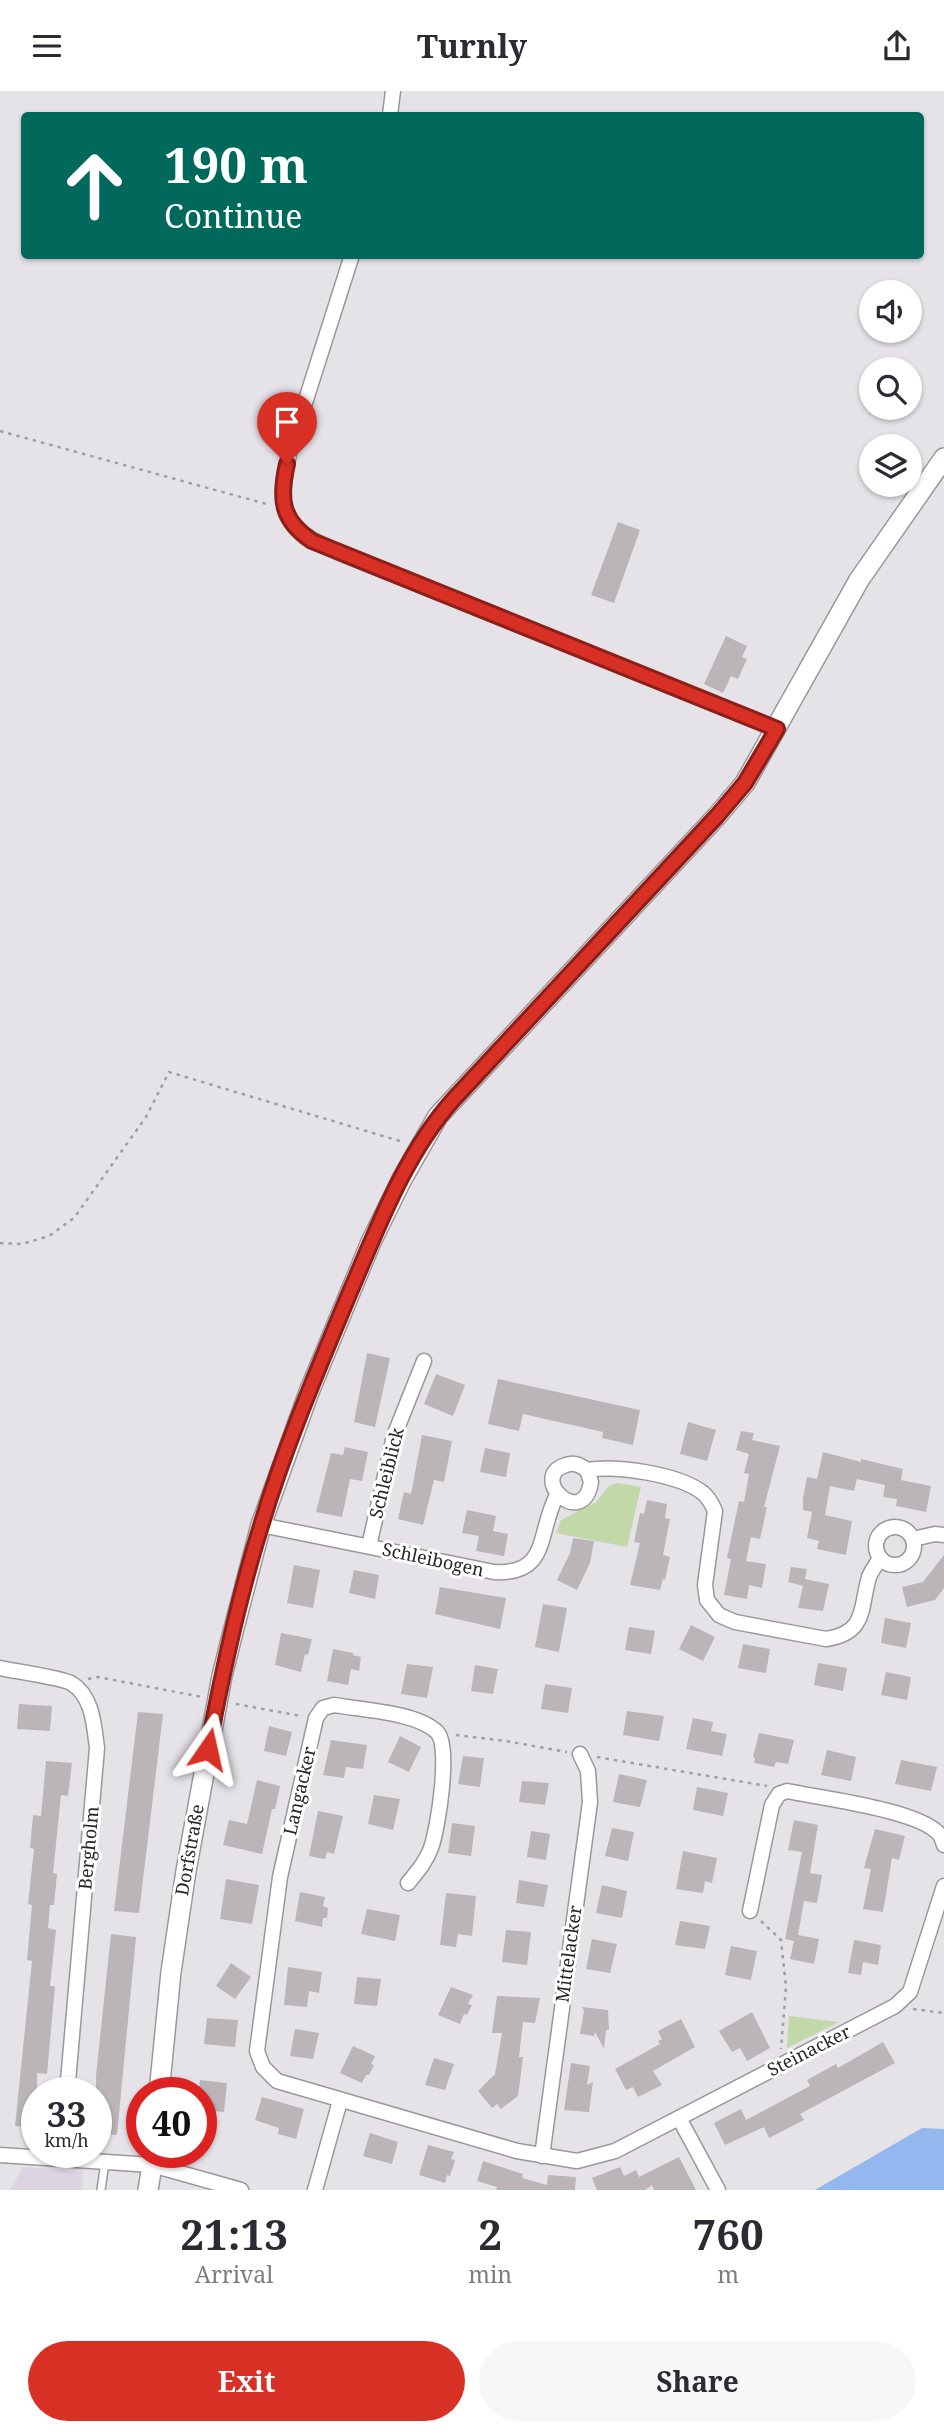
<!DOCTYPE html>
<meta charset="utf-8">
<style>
:root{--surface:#fff;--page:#f7f7f7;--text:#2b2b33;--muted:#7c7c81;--accent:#d93025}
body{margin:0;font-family:"Noto Serif",serif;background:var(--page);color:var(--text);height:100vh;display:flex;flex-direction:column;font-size:26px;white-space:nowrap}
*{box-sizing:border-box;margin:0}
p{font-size:23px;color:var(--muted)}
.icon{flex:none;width:38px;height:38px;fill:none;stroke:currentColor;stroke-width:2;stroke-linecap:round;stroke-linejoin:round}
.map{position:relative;height:2099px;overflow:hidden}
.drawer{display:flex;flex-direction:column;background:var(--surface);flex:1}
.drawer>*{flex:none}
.banner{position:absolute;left:21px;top:21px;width:903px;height:147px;border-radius:7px;box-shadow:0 2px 5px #0004;background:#00695c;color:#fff;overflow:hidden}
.fabs{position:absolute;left:859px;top:189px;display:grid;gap:14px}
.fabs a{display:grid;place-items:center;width:63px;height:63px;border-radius:50%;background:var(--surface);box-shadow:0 2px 5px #0004;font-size:35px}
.speed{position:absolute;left:21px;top:1986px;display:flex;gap:14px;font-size:35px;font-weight:700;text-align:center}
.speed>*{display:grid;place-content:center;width:91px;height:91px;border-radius:50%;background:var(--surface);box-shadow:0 2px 5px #0004;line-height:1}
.speed small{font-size:18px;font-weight:400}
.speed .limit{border:10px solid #d22;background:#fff;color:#111}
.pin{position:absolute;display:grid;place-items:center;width:60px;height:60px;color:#fff;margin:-72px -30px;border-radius:50% 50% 50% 0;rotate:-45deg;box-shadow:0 0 7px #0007}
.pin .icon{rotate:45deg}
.me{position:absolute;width:77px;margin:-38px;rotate:11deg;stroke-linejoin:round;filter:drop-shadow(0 0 5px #0008)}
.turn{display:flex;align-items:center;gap:24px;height:147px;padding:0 28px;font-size:32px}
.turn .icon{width:91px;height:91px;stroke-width:2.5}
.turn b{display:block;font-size:49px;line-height:60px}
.eta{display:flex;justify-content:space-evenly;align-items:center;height:119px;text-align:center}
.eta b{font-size:42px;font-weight:700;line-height:49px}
.button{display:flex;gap:14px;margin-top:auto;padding:14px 28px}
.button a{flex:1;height:80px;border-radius:42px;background:var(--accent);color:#fff;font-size:28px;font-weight:700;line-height:80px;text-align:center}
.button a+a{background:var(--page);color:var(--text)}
header{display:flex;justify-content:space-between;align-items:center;height:91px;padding:0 28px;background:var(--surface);font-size:32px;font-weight:700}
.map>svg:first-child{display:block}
</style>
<header><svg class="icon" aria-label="menu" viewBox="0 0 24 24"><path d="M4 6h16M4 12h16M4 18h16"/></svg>Turnly<svg class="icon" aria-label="share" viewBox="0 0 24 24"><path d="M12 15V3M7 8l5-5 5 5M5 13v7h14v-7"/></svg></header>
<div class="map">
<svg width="944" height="2099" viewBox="0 0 944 2099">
<rect width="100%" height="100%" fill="#e6e3e8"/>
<!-- built -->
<polygon fill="#dcd5e1" points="23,2076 83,2081 82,2099 10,2099"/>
<!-- green -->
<g fill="#c3d8a8">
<polygon points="617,1392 641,1396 627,1456 556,1442 561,1429 596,1411 609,1395"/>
<polygon points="789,1925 839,1931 787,1957"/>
</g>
<!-- water -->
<polygon fill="#93b7ee" points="922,2037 944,2038 944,2099 815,2099"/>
<!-- building -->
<g fill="#bbb5ba">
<polygon points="618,431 640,439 614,512 591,504"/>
<polygon points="726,545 747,555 742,566 747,568 738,588 731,585 723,602 704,593"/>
<polygon points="367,1262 390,1267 375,1336 354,1331"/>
<polygon points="436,1283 465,1294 453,1325 424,1313"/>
<polygon points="498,1288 640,1319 633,1354 602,1347 603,1341 523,1323 519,1340 488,1333"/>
<polygon points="688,1331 716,1339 707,1370 680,1363"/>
<polygon points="741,1340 754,1342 752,1349 780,1355 764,1416 767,1416 760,1448 751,1446 746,1470 766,1473 762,1497 749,1494 747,1508 724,1504 731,1468 727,1467 739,1410 744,1411 749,1383 744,1382 749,1363 736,1359"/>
<polygon points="422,1344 452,1350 444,1391 434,1389 423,1434 398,1428 404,1401 411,1403"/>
<polygon points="345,1356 368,1361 362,1390 350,1388 342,1426 316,1421 331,1362 343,1364"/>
<polygon points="485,1357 510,1362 506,1386 480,1381"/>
<polygon points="823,1361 861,1371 861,1368 903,1378 901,1389 931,1395 926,1421 896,1415 897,1408 883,1406 885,1394 857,1388 854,1400 830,1395 825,1424 852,1430 846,1464 817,1458 819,1450 807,1447 812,1421 803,1419 803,1407 807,1386 817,1388"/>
<polygon points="647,1409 667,1413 665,1427 670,1428 663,1464 670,1466 665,1489 663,1488 660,1499 630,1494 640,1452 634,1451 640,1422 644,1423"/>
<polygon points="467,1419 496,1425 493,1440 508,1443 504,1465 476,1460 479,1445 462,1442"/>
<polygon points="573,1447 594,1450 590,1472 577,1499 557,1489 570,1462"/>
<polygon points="944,1464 944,1497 935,1509 907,1516 902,1496 923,1491"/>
<polygon points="294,1474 320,1479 313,1517 287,1512"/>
<polygon points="791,1476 807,1478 805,1488 829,1493 823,1520 798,1517 803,1495 788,1491"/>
<polygon points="354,1479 379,1484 375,1508 349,1502"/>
<polygon points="440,1496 506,1507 500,1538 435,1523"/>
<polygon points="543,1513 567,1517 559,1561 535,1556"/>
<polygon points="885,1527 911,1532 906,1557 881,1552"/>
<polygon points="691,1534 715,1546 703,1570 679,1558"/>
<polygon points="629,1536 655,1540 651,1563 625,1559"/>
<polygon points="281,1542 312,1548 308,1564 305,1563 301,1581 275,1574"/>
<polygon points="743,1553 770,1558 766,1582 738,1577"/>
<polygon points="333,1558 353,1562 353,1564 361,1566 359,1580 351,1578 348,1594 327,1590"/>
<polygon points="818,1572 847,1577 843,1600 814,1594"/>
<polygon points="407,1573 433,1576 427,1607 401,1603"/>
<polygon points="475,1574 498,1578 493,1603 471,1600"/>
<polygon points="886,1581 911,1586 907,1609 881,1604"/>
<polygon points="545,1593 572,1597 568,1622 541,1618"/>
<polygon points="19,1613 52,1615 50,1640 17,1638"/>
<polygon points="627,1620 664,1625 659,1650 623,1644"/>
<polygon points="138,1621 163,1623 139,1822 114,1820"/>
<polygon points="693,1627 713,1631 711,1640 727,1643 722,1665 686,1658"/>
<polygon points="269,1635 292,1641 286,1665 264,1660"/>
<polygon points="759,1642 794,1649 788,1673 776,1671 774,1676 754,1672 755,1667 753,1666"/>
<polygon points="400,1645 421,1656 409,1681 388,1671"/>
<polygon points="331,1649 367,1654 363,1678 346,1676 344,1687 323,1684"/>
<polygon points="827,1659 856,1666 851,1690 821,1684"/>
<polygon points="463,1665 484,1667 480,1696 458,1693"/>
<polygon points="901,1669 937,1676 931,1700 895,1693"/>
<polygon points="46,1670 72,1672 68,1705 61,1704 53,1782 57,1783 54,1814 50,1814 48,1837 56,1839 50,1895 55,1895 47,1983 37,1982 37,2037 15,2035 32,1870 27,1869 32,1814 28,1813 34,1758 30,1757 33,1724 41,1725"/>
<polygon points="619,1683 647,1689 640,1716 613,1711"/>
<polygon points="257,1689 280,1695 275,1718 272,1718 262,1763 223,1754 229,1729 247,1733"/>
<polygon points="522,1690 549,1692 545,1714 519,1711"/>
<polygon points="697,1696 728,1702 723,1725 693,1719"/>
<polygon points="374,1704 400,1708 393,1739 368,1733"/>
<polygon points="318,1720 343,1725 334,1763 327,1761 325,1768 309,1765"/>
<polygon points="794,1729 818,1734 810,1782 822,1784 817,1812 804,1810 798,1844 819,1848 814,1873 790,1868 794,1850 785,1848 802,1761 788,1759"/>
<polygon points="452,1732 475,1735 471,1765 448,1762"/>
<polygon points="612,1737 634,1741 628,1770 605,1765"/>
<polygon points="875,1738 905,1745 899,1769 892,1767 883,1821 863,1818 871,1778 864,1777"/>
<polygon points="531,1740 550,1743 546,1769 527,1766"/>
<polygon points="683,1760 717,1767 712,1792 705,1790 703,1802 676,1798"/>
<polygon points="226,1788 259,1794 252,1833 220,1828"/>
<polygon points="519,1789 548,1794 544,1816 516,1812"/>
<polygon points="602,1794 627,1800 622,1827 596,1822"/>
<polygon points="300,1801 325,1806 323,1815 328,1817 327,1827 323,1827 322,1836 295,1830"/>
<polygon points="446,1802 476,1805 472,1845 458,1843 456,1856 440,1854"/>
<polygon points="367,1818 400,1824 395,1850 361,1843"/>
<polygon points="680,1830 710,1835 705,1858 675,1854"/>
<polygon points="506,1839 531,1841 527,1874 502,1871"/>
<polygon points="111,1843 136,1846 117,2044 96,2042 96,1985"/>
<polygon points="592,1848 617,1853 610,1882 586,1878"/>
<polygon points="854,1849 881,1854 878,1874 863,1871 861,1884 848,1882"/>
<polygon points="731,1855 757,1860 751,1889 725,1884"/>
<polygon points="231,1872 251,1886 235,1908 216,1895"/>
<polygon points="288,1876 322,1881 319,1902 309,1900 307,1916 284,1914"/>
<polygon points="357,1886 381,1888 377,1915 354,1913"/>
<polygon points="451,1896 473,1904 468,1913 472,1914 467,1924 464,1923 460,1933 438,1924"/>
<polygon points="497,1905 540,1907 535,1932 523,1931 519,1966 523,1966 518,2005 501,2018 497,2013 492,2017 478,2000 495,1983 502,1942 492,1942"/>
<polygon points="582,1916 608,1919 609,1939 606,1939 604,1958 595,1941 594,1945 580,1943 584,1920"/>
<polygon points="752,1921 770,1957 747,1970 740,1957 732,1961 719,1940"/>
<polygon points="207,1927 238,1929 235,1956 204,1953"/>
<polygon points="681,1928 695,1956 653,1980 662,1994 638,2006 633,1996 626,1999 615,1978 660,1953 658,1950 662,1948 658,1940"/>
<polygon points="295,1938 319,1942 313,1968 290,1965"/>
<polygon points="883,1951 895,1972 800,2023 804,2029 769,2047 764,2036 725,2054 714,2032 741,2018 746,2029 810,1995 807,1989 836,1973 838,1977"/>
<polygon points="353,1955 375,1965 371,1973 374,1974 369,1984 366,1984 362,1992 340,1982"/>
<polygon points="434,1967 454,1973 445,1999 425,1994"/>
<polygon points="571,1972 590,1975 587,1994 593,1991 589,2021 564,2019"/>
<polygon points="200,1989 227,1992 224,2021 201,2019 201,2002 198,2002"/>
<polygon points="262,2006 304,2018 296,2048 278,2043 279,2037 255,2029"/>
<polygon points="370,2042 398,2051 392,2073 363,2065"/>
<polygon points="428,2054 454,2061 451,2068 455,2069 450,2085 447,2084 445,2092 419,2084"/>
<polygon points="679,2066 696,2099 654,2099 652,2094 645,2099 597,2099 592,2087 620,2076 624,2085 636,2079 639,2086"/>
<polygon points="483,2070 523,2083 522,2087 547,2094 548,2084 576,2086 575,2099 496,2099 497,2096 477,2090"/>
</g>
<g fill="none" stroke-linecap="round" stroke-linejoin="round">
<defs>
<polyline id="lane" points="101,2099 105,2071"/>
<g id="street">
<polyline points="390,24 393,0"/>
<path d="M352 164 290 359C276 421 280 436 340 462L777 638"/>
<path d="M587 1379 591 1391C583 1440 527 1386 566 1374 574 1371 580 1374 587 1379 616 1374 679 1383 703 1402 709 1407 712 1413 715 1420L705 1494 707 1509 719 1524 735 1531 826 1548C867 1542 860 1517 869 1486 871 1480 877 1473 880 1467"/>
<path d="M261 1434 494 1481C550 1484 537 1442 557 1404"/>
<circle cx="895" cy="1455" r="19"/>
<polyline points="913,1448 935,1443 944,1444"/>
<polyline points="369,1455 394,1345 424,1270"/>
<path d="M0 1577C14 1580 62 1587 71 1592 93 1605 94 1635 97 1657L67 2002"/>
<path d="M408 1792C417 1781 426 1771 431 1757 438 1738 451 1655 437 1641 416 1621 362 1619 334 1614L323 1617 316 1627 280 1786 257 1960 263 1976 277 1990 517 2060 577 2070 615 2060 895 1915 910 1901 944 1795"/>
<path d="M750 1820 772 1714 779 1703 787 1700C820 1707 921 1719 940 1744 942 1747 943 1751 944 1754"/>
<polyline points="679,2027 718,2099"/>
<polyline points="0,2064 152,2074 241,2099"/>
<polyline points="542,2065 590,1711 588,1680 580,1663"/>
<polyline points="315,2099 340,2010"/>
</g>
<g id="secondary">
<polyline points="159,2002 171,1881 186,1780 222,1585 233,1541 261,1434 309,1301 371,1151 402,1088 438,1025 717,725 745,692 859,489 944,367"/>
<polyline points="148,2099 154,2062"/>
</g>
</defs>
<!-- lane casing -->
<use href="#lane" stroke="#9a979d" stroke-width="10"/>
<!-- street casing -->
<use href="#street" stroke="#9a979d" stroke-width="17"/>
<!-- secondary casing -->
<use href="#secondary" stroke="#9a979d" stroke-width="22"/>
<!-- path -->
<g stroke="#a19fa3" stroke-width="2.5" stroke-dasharray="3.5 5" stroke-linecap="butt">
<polyline points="0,340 270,414"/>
<polyline points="0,1152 22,1153 49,1145 74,1127 146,1026 169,981 403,1051"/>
<polyline points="88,1588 98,1586 202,1606"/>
<polyline points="236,1613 301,1625"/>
<polyline points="456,1644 506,1650 567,1661"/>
<polyline points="597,1666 767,1695"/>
<polyline points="761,1830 781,1849 786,1896 781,1958"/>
<polyline points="913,1918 944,1922"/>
</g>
<!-- lane -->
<use href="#lane" stroke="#fff" stroke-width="7"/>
<!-- street -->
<use href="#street" stroke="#fff" stroke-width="14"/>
<!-- secondary -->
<use href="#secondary" stroke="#fff" stroke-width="19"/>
</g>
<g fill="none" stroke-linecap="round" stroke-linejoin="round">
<defs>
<path id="route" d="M208 1658C222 1583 238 1508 261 1435 285 1355 318 1278 350 1201 378 1136 405 1063 453 1009L717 725 745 692 777 638 312 450C281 429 279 408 287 373"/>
</defs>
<!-- route casing -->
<use href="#route" stroke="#8d1f18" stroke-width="18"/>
<!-- route -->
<use href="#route" stroke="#d93025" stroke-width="12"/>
</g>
<g text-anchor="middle" stroke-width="6" stroke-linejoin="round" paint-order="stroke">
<!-- street labels -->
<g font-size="18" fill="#272628" stroke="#fff">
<text transform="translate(387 1382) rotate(-76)" y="6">Schleiblick</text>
<text transform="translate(433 1469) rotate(12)" y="6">Schleibogen</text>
<text transform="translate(300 1700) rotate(-77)" y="6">Langacker</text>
<text transform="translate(89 1757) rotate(-85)" y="6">Bergholm</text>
<text transform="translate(190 1759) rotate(-80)" y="6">Dorfstraße</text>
<text transform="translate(569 1863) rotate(-82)" y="6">Mittelacker</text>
<text transform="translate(809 1960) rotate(-27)" y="6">Steinacker</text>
</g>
</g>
</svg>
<div class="fabs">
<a><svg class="icon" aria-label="sound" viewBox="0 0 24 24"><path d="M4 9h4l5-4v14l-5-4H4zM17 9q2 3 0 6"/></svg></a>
<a><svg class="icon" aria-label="search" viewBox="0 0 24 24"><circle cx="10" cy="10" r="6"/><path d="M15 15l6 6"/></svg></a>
<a><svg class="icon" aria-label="layers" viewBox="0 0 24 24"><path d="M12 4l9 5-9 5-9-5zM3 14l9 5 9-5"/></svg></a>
</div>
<div class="speed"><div>33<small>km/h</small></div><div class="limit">40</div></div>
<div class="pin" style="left:287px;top:373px;background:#d93025"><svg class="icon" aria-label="arrive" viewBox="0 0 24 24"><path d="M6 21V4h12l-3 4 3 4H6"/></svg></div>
<svg class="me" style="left:208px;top:1658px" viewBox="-20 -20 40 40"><path d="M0-17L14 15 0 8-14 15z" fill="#d93025" stroke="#fff" stroke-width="4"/></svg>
<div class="banner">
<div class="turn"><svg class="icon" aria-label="ahead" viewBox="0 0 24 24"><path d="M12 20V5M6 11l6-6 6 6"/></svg><div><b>190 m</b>Continue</div></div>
</div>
</div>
<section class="drawer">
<div class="eta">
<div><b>21:13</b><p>Arrival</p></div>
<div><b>2</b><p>min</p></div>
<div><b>760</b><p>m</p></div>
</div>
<div class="button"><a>Exit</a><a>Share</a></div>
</section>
